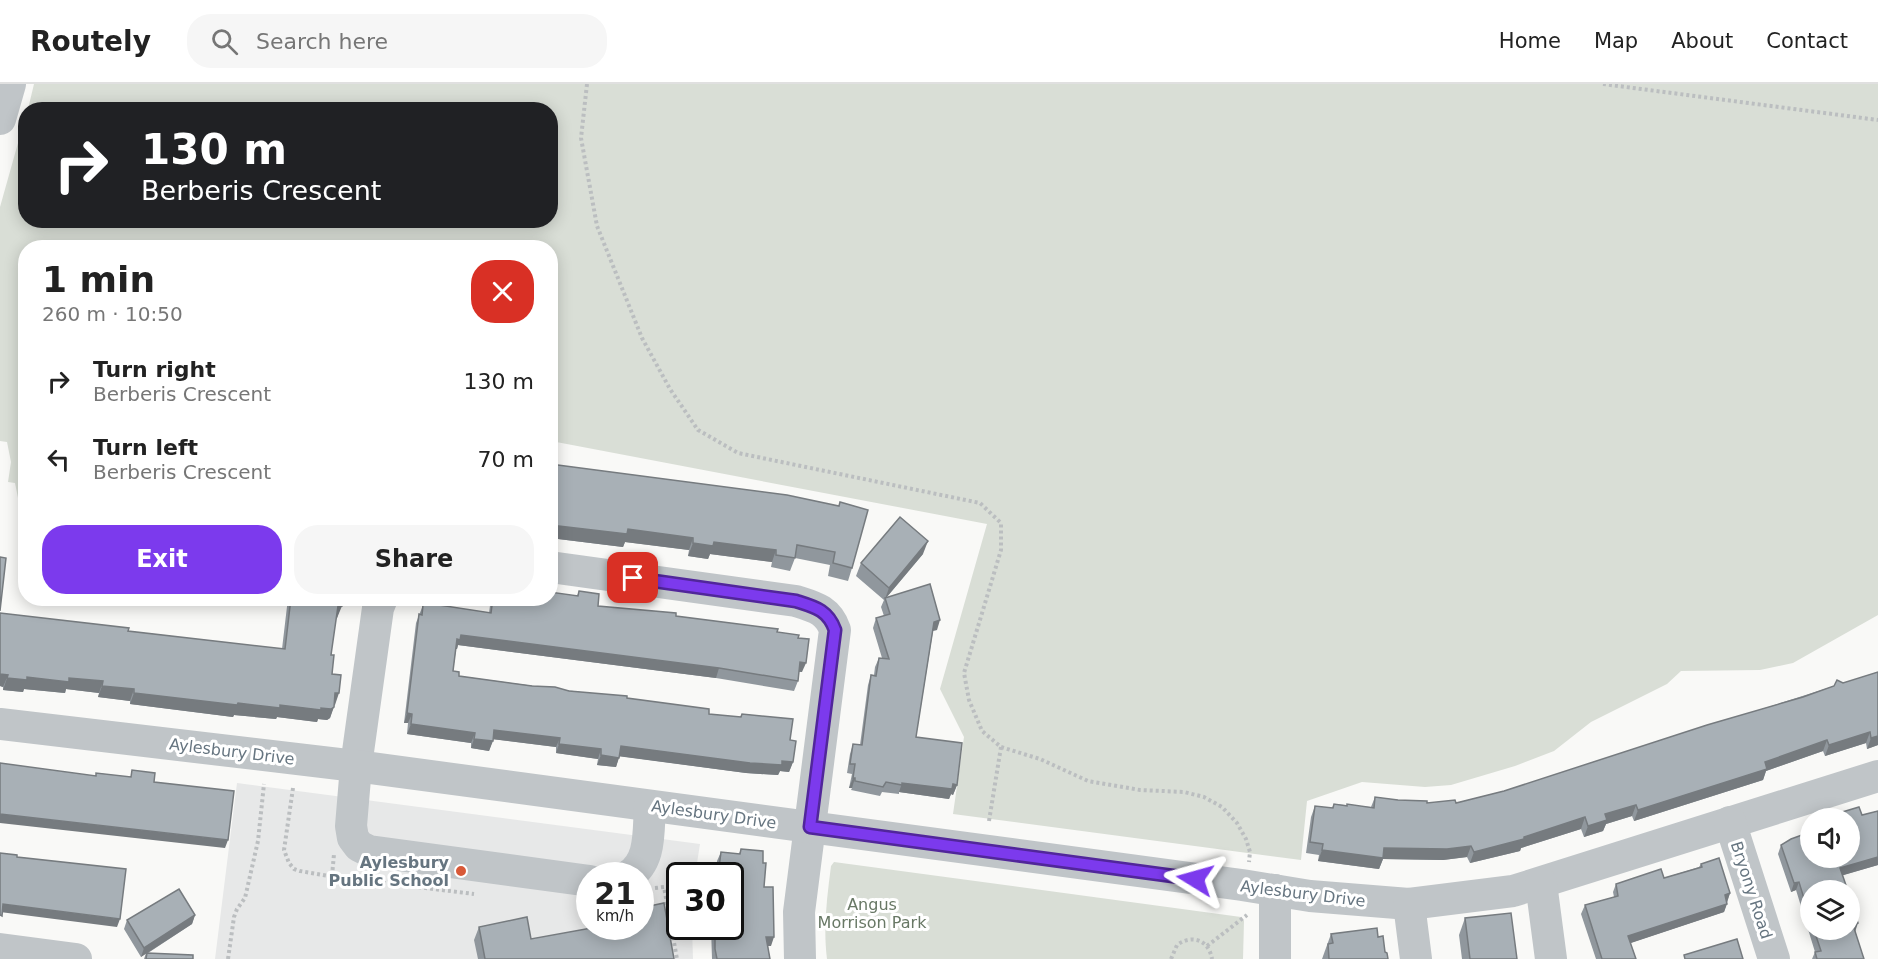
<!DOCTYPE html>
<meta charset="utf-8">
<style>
:root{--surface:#fff;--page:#f6f6f6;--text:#222;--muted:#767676;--line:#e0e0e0;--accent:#7c3aed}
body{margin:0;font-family:"DejaVu Sans",sans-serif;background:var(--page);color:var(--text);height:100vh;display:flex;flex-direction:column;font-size:22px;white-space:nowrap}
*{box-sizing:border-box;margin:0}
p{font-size:20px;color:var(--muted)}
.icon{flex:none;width:33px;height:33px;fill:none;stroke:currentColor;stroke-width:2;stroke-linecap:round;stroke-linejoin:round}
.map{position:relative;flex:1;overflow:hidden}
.panel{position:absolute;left:18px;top:156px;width:540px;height:366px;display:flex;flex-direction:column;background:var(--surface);border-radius:24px;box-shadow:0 3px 15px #0003}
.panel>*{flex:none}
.banner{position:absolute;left:18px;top:18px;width:540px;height:126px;border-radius:24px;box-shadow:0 3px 15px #0003;background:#202124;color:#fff;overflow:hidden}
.buttons{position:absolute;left:1800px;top:724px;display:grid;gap:12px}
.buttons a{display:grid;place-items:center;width:60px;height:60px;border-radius:50%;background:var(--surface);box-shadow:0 3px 15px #0003;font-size:30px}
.speed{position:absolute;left:576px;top:778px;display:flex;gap:12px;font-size:30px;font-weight:700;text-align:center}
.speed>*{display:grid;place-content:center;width:78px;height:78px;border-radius:50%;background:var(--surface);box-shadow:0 3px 15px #0003;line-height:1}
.speed small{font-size:15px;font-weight:400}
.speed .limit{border:3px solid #111;border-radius:9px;background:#fff;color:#111}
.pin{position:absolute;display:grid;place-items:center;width:51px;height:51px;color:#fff;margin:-26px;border-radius:12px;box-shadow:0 3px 9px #0006}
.me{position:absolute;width:66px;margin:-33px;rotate:278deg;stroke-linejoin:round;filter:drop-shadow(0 0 4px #0008)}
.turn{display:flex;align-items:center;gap:21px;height:126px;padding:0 24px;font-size:27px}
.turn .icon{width:78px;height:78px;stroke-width:2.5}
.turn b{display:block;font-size:42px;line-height:51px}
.round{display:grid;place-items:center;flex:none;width:63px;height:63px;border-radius:24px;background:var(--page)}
.head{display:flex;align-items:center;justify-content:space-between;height:102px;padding:0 24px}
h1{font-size:36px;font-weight:800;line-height:45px}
.primary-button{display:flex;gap:12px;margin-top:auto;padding:12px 24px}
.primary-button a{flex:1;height:69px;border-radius:24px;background:var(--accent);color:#fff;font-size:24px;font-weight:800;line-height:69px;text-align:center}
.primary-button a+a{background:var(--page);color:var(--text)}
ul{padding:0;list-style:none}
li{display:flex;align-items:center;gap:18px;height:78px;padding:0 24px}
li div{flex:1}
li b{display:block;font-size:22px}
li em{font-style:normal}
header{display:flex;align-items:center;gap:36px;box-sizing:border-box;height:84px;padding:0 30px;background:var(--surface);border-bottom:2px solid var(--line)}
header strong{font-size:28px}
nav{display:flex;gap:33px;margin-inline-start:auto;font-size:21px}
.search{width:420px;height:54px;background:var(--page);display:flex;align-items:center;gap:15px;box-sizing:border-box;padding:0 21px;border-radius:24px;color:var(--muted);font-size:22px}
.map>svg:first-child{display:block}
</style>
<header>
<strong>Routely</strong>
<div class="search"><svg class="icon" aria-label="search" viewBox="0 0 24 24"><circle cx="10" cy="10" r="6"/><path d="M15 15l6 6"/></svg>Search here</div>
<nav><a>Home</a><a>Map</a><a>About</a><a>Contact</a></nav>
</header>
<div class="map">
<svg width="1878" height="875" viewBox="0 0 1878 875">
<rect width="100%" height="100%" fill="#f9f9f7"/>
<!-- built -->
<path fill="#e7e8e8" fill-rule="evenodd" d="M237 699 700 760 695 792H680V843H692L693 875H215ZM590 792H640V843H590Z"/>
<!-- green -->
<g fill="#d9ded6">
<polygon points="34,0 1878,0 1878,531 1793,579 1760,586 1681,587 1667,600 1591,638 1554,667 1515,682 1451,701 1425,703 1362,698 1307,717 1301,776 953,730 964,653 940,605 987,440 551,357 550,164 26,164 25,435 19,419 15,399 8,398 11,378 7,358 0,357 0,123 25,34 26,136 550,136 550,26 28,25"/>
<path d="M834 778 1241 833 1244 837 1243 875H827C823 844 827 813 831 782Z"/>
</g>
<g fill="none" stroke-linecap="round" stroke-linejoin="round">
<!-- path -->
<g stroke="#bbbec0" stroke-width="4" stroke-dasharray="3 3" stroke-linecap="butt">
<polyline points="587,0 581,54 597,142 642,254 670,305 698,346 738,369 980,419 1001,439 1001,466 964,589 969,616 982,647 1001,663 1040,675 1088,697 1140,706 1184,708 1204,713 1222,723 1237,739 1246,755 1250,768 1249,778"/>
<polyline points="1603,0 1878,36"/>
<polyline points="293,704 284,766 289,779 294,785 300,787 329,792 474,810"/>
<polyline points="989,737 1001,663"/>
<polyline points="332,792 334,770"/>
<polyline points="655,804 664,803 677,875"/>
<polyline points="1207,862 1247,831"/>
<polyline points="228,875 234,833 237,825 245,814 258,757 264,700"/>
<path d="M1171 875 1177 861C1192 850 1209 856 1212 875"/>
</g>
<!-- minor -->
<g stroke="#c0c5c8" stroke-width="32">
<polyline points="0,35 10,0"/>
<path d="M550 483 796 517C815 523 828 526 835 546L799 828 800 875"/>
<polyline points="382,514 378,524 356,682 351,742 353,754 359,762 369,767 590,797"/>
<polyline points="0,640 356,682 1242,801 1310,812 1409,820 1513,807 1878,692"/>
<polyline points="1730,738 1774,875"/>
<path d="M628 792C652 778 648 746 650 722"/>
<polyline points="1541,799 1551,875"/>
<polyline points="1409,820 1416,875"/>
<polyline points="0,865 76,875"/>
<polyline points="1275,875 1275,806"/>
</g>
</g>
<!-- wall -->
<g fill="#90979d">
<polygon points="787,411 852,484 848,497 828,492 830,481 795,474 790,487 771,483 772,478 710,470 708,475 688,472 689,466 625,458 623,463 550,454"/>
<polygon points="923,470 887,513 937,546 933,547 916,653 957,701 953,711 951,710 949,715 899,708 899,710 882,708 880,712 851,706 852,704 849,704 852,690 847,689 850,670 853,660 860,661 868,601 871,591 874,591 875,583 879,574 882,574 873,544 876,534 884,532 881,523 884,516 856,492 861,479"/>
<polygon points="579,507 598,522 676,532 777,548 798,554 802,588 799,588 798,597 794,607 716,594 458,561 457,565 456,565 453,587 459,592 627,614 709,630 740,633 742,630 790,656 793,678 789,688 780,687 778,691 746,689 619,672 616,683 597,681 598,675 556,669 556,663 493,655 489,667 471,664 471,659 407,650 408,639 404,639 416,539 423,521 489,529 491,514 550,514 577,512"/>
<polygon points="288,514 343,514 337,534 336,534 331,571 335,621 334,621 330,634 327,636 318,635 317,638 277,633 276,635 234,631 233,633 130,620 130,617 98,613 99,609 66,605 65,609 24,605 23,608 3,606 3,603 0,602 0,529 128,547 282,565"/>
<polygon points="1878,588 1878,661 1867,665 1866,659 1825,672 1823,667 1766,687 1763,696 1634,737 1632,732 1606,740 1603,747 1584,753 1581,745 1521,764 1520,767 1470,779 1467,773 1443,776 1383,775 1379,785 1318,777 1319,771 1306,769 1311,733 1315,722 1332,724 1334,720 1371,723 1375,713 1398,716 1427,719 1456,719 1504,707"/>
<polygon points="1878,727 1878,781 1843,791 1810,807 1810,846 1850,846 1855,847 1864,875 1812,875 1815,868 1796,806 1791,808 1778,770 1781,761 1808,749 1807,746 1810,738 1810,774 1862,731"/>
<polygon points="741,765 763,779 764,803 771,862 768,862 770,875 712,875 711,843 730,843 730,792 716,792 717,777 721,768 739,770"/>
<polygon points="1701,780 1730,809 1724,828 1630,859 1636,875 1596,875 1581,830 1585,821 1614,813 1613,808 1616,800 1664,794 1699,783"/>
<polygon points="195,831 192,840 148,869 193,875 144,875 146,869 141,873 124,845 127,836"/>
<polygon points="1465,834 1517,875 1462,875 1459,851"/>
<polygon points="479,843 531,855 674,875 478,875 474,856"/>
<polygon points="1331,850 1378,853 1388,875 1322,875"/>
</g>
<!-- shaded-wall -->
<g fill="#767b7f">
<polygon points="550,441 628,445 693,454 689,466 625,458 623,463 550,454"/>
<polygon points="928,457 923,470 885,515 889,504"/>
<polygon points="714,458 776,466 772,478 710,470 708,475 688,472 693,459"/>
<polygon points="338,522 342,522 337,534 334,533"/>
<polygon points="940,536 937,546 930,547 934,538"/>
<polygon points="461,551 719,584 716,594 458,561 457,565 453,565 457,555"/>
<polygon points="800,578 806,579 802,588 797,587"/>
<polygon points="0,590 8,591 3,603 0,602"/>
<polygon points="27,593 69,594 103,597 99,609 66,605 65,609 24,605 23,608 3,606 7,594"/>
<polygon points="102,602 134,605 130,617 98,613"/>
<polygon points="134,609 238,619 321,624 334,623 330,634 327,636 318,635 317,638 277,633 276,635 234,631 233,633 130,620"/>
<polygon points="335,609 339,609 335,621 331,620"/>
<polygon points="407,629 412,630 408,639 404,639"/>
<polygon points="411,640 475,649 471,659 407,650"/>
<polygon points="494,646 560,654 556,663 491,655"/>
<polygon points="1870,648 1866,659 1825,672 1829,661"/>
<polygon points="1878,652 1878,661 1867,665 1871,654"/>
<polygon points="474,655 493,657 489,667 471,664"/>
<polygon points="1827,656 1823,667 1766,687 1763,696 1634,737 1638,726 1765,678"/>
<polygon points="559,660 601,665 598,675 556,669"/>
<polygon points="621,662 782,677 793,678 789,688 780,687 778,691 746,689 617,672"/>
<polygon points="601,671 619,674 616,683 597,681"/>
<polygon points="853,694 855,694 852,704 849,704"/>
<polygon points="902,699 953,700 957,701 953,711 951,710 949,715 899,708"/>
<polygon points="1636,721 1632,732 1606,740 1603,747 1584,753 1588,742 1605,730"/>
<polygon points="0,730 228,756 225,764 0,739"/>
<polygon points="1585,733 1581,745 1521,764 1520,767 1470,779 1474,768 1524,753"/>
<polygon points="1471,762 1467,773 1443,776 1383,775 1379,785 1318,777 1322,766"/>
<polygon points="1878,773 1878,781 1837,793 1840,784"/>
<polygon points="1799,798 1796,806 1791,808 1794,799"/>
<polygon points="1730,809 1727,818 1725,811"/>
<polygon points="3,820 120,835 117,843 0,828"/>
<polygon points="1727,820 1724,828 1625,861 1628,852"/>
<polygon points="195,831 192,840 141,873 144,864"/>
<polygon points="1858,839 1855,848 1853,841"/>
<polygon points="766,853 774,853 771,862 763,862"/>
</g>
<!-- building -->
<g fill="#a8b0b6" stroke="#767b7f" stroke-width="1.5">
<polygon points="550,380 787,411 839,422 840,418 868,426 852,484 833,479 835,468 797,461 795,474 776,471 776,466 714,458 713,462 693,459 693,454 628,445 627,450 550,441"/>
<polygon points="900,433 928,457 889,504 861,479"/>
<polygon points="0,473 6,474 0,527"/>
<polygon points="930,500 940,536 934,538 916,653 962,659 957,701 953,700 952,705 902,699 902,701 886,698 883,703 855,697 855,694 853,694 855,680 850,680 853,660 862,661 871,591 876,592 879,574 889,575 876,534 890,530 885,514"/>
<polygon points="579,507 599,510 598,522 676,529 676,532 778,545 777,548 799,551 798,554 809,555 806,579 800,578 798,597 719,584 461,551 460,556 457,555 453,587 459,588 459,592 532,602 555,603 569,607 627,612 627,614 709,625 709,630 741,633 742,630 793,635 790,656 796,657 793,678 782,677 782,681 750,679 621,662 619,674 601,671 601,665 559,660 560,654 494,646 493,657 474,655 475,649 411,640 412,630 407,629 419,530 422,531 423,521 426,519 491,529 493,514 550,514 550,508 578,512"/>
<polygon points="291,514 343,514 342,522 338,522 331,571 334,571 332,590 341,591 339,609 335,609 334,623 331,625 321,624 321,626 280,621 280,624 238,619 237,621 134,609 134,605 102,602 103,597 69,594 69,598 27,593 27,596 7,594 8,591 0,590 0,529 129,544 128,547 285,565"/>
<polygon points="1878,588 1878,652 1871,654 1870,648 1829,661 1827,656 1765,678 1767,685 1638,726 1636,721 1605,730 1607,736 1588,742 1585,733 1524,753 1524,755 1474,768 1471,762 1447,765 1384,764 1383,774 1322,766 1323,760 1310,758 1315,722 1333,724 1334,720 1347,722 1347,720 1374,724 1375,713 1398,716 1427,717 1427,719 1455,716 1456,719 1504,707 1707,641 1803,613 1834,602 1837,596 1843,599"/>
<polygon points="0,679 96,692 96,689 131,693 132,686 155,689 154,698 234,707 228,756 0,730"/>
<polygon points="1859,723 1862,731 1878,727 1878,773 1840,784 1848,807 1810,807 1810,834 1799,798 1794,799 1781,761 1791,755 1810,748 1810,774 1850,774 1850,735 1819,735"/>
<polygon points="741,765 763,767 763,779 766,779 764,803 773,803 774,853 766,853 770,875 717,875 715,865 715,843 730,843 730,792 718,792 721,768 740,770"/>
<polygon points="0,769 17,771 17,773 126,785 120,835 3,820 2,832 0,831"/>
<polygon points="1719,774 1730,809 1725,811 1727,820 1628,852 1636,875 1602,875 1585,821 1618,812 1616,800 1661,785 1664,794 1702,783 1701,780"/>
<polygon points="179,805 195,831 144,864 127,836"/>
<polygon points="1850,813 1858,839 1853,841 1864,875 1817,875 1815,868 1821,867 1814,846 1850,846"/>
<polygon points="664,819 674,875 485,875 479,843 527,833 531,855 597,843 640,843 640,824"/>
<polygon points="1511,829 1517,875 1470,875 1465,834"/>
<polygon points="1377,844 1378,853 1383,852 1385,868 1387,869 1388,875 1329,875 1328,860 1333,859 1331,850"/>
<polygon points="1737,855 1743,875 1685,875 1684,871"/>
<polygon points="147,869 193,871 193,875 146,875"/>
</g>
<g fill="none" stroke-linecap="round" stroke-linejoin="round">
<defs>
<path id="route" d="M633 494 796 517C815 523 828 526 835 546L810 743 1195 795"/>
</defs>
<!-- route casing -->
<use href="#route" stroke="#51269a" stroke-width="15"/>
<!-- route -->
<use href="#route" stroke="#7c3aed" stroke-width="10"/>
</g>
<!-- markers -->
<circle fill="#d85938" stroke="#fff" stroke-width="2" cx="461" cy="787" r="6"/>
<g text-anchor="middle" stroke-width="6" stroke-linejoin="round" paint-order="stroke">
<!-- street labels -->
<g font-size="16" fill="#667580" stroke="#fff">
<text transform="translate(232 667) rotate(7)" y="6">Aylesbury Drive</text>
<text transform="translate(714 730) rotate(8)" y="6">Aylesbury Drive</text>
<text transform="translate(1752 806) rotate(72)" y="6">Bryony Road</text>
<text transform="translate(1303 809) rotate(7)" y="6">Aylesbury Drive</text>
</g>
<!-- poi labels -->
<g font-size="16" font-weight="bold" fill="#667580" stroke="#fff" text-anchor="end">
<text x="449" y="784">Aylesbury<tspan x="449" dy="18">Public School</tspan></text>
</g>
<!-- park labels -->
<g font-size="16" fill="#687865" stroke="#fff">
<text x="872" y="826">Angus<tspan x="872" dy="18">Morrison Park</tspan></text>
</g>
</g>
</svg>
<div class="buttons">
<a><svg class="icon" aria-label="sound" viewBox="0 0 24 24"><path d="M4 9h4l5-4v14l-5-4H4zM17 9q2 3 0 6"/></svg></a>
<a><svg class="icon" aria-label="layers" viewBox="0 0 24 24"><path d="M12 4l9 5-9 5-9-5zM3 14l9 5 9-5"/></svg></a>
</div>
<div class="speed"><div>21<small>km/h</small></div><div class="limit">30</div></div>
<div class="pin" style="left:633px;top:494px;background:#d93025"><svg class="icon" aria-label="arrive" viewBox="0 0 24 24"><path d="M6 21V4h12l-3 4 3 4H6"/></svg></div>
<svg class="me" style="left:1195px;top:795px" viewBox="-20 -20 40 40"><path d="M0-17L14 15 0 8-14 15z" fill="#7c3aed" stroke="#fff" stroke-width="4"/></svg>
<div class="banner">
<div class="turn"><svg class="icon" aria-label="right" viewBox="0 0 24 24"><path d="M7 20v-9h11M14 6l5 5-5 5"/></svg><div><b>130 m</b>Berberis Crescent</div></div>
</div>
<section class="panel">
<div class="head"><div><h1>1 min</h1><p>260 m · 10:50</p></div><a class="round" style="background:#d93025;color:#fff"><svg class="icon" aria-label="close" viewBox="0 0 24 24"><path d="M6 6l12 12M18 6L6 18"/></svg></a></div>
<ul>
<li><svg class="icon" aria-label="right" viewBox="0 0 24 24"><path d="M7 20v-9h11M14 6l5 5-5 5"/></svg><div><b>Turn right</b><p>Berberis Crescent</p></div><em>130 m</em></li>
<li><svg class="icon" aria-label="left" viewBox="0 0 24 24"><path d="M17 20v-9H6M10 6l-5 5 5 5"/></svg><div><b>Turn left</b><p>Berberis Crescent</p></div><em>70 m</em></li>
</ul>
<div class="primary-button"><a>Exit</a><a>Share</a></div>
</section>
</div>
